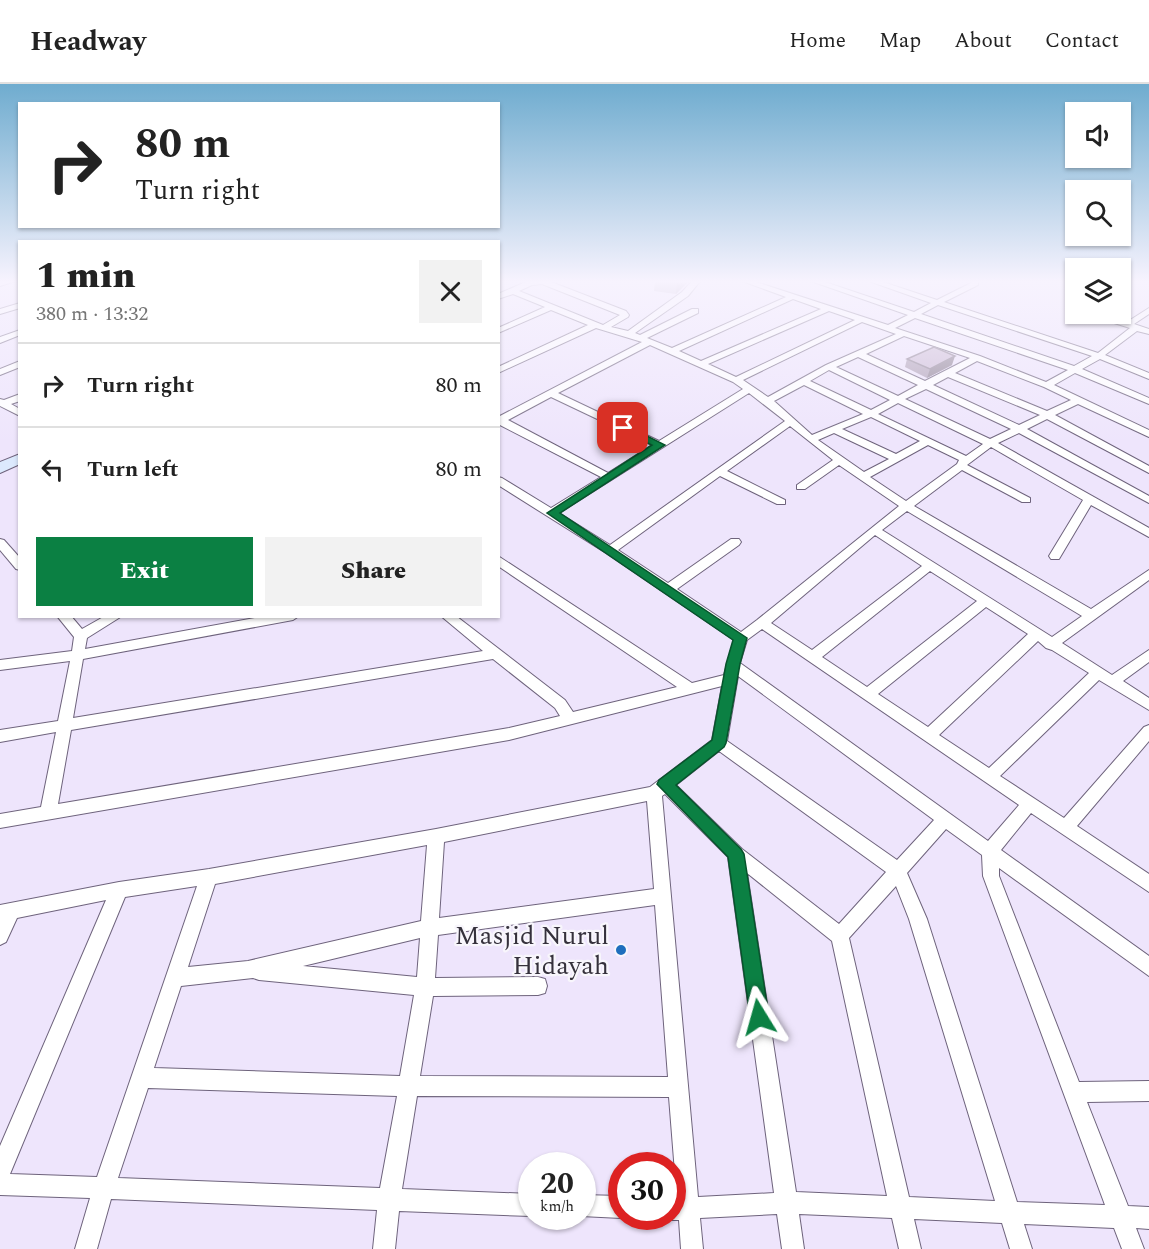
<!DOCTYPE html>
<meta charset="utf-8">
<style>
:root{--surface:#fff;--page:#f2f2f2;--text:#222;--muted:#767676;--line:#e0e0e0;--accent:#0b8043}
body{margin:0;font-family:Spectral,serif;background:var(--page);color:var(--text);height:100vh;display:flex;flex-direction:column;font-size:22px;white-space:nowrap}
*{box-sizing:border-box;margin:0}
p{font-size:20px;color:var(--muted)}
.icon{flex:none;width:33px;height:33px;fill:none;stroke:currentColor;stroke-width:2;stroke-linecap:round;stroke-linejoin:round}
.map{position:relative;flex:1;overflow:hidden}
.drawer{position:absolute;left:18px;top:156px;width:482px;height:378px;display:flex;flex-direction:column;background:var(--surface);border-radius:0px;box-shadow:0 2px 4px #0004}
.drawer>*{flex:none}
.banner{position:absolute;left:18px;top:18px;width:482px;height:126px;border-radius:0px;box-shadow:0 2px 4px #0004;background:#fff;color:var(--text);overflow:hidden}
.tools{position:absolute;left:1065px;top:18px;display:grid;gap:12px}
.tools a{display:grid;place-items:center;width:66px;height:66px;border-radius:0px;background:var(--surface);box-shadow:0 2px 4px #0004;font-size:30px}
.speed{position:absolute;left:518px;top:1068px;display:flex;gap:12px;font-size:30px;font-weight:700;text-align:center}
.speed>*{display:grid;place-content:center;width:78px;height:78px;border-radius:50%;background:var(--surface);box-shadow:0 2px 4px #0004;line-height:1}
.speed small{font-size:15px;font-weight:400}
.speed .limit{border:9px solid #d22;background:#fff;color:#111}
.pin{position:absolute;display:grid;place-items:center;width:51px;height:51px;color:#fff;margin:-26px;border-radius:12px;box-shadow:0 3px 9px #0006}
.me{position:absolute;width:66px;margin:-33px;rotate:352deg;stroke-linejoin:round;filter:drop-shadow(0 0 4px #0008)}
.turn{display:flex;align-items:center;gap:21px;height:126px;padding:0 18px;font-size:27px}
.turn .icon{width:78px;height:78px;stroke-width:2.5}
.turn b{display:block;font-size:42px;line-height:51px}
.round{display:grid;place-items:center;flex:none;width:63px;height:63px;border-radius:0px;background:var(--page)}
.overview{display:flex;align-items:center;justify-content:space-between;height:102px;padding:0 18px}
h1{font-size:36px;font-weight:800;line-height:45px}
.action{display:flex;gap:12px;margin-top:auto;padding:12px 18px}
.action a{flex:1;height:69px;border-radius:0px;background:var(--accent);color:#fff;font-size:24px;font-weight:800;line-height:69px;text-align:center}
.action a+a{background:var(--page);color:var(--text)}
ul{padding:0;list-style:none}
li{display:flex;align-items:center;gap:18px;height:84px;padding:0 18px;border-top:2px solid var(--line)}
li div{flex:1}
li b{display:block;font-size:22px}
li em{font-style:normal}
header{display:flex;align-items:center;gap:36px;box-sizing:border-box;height:84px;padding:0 30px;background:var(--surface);border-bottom:2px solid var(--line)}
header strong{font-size:28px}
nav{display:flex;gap:33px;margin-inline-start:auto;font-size:21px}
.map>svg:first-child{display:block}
</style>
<header>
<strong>Headway</strong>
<nav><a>Home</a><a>Map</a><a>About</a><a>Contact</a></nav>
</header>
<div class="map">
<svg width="1149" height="1165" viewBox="0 0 1149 1165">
<rect width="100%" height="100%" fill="#eee5fc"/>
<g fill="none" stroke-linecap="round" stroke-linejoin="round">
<defs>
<g id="street">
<polygon points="7,196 19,196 0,202 0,198"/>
<path d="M546 196 626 227 629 231 628 233 611 243 628 247 682 208 693 196H701L688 212 635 249 640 251 692 225H698V229L647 254 672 264 786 213 739 196H750L888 241 908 231 808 196H819L914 228 931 219 866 196H877L937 216 975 197H978V201L944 218 1098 269 1130 244 1092 232 1091 230H1101L1127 238 1149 224V230L1134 240 1149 245V250L1137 247 1105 271 1149 289V295L1100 275 1082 285 1149 314V320L1075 289 1054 301 1149 346V353L1078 320 1055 331 1149 382V389L1047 335 1027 345 1149 412V419L1019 349 998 359 1149 444V453L1091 421 1059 475H1051L1049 472 1083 416 991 363 967 381 1030 414V418H1022L962 386 914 422 1091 525 1149 486V496L1062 559 1112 591 1149 566V578L1123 597 1149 614V626L1099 596 1000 692 1064 734 1144 643 1149 641V657L1077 742 1149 790V808L1031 729 1001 766 1149 872V892L999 784V792L1079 998 1149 997V1017L1087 1018 1128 1122 1149 1123V1145L1136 1144 1144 1165H1122L1114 1144 1024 1140 1032 1165H1010L1002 1139 914 1135 921 1165H899L892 1134 799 1130 804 1165H782L777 1130 700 1134 703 1165H681L679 1136H672L664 1132H672V1114H677L669 1013 417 1012 402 1105 531 1110V1132L399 1127 395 1165H373L377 1126 111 1115 97 1165H75L90 1114 0 1111V1062L106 816 17 834 6 858 0 861V821L119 798 209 785 436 745 650 703 712 656 722 602 509 656 0 744V730L41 723 56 648 0 658V646L58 637 70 577 0 586V576L72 567 74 553 57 532H71L82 545 105 532H122L87 554 85 565 265 532H299L293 536 83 575 73 634 483 567 441 532H456L565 616 573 628 677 603 498 482V472L692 599 724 591 734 556 606 469 498 401V393L502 394 551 424 601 393 498 340V333L642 258 596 244 498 289V283L588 241 551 226 498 249V244L545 223 513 210 498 215V210L528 197ZM542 200 620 231 603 241 519 207 532 201ZM793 215 821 225 701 277 679 267ZM938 221 1092 272 1074 282 921 230ZM829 227 855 236 736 293 708 280ZM915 234 1068 286 1046 298 980 272 895 244ZM862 238 896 250 826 281 768 313 743 296ZM904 252 970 274 925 297 866 270ZM650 261 733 298 743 305 659 357 558 309ZM858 273 918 301 898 312 836 283ZM977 277 1044 303 1071 316 1047 327 955 289ZM829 286 890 316 871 326 810 297ZM948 293 1040 331 1019 341 933 301ZM804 301 863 330 812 351 774 317ZM926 305 1011 345 990 355 905 315ZM749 309 785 337 610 461 559 429ZM551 313 652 361 608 389 508 336ZM898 319 983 360 966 372 878 330ZM871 333 920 357 896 370 842 345ZM790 342 833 376 797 401V405H805L839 381 899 422 757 536 741 548 677 505 739 461 741 458 739 455H731L668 499 618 466 720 392 777 420H785V416L727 387ZM834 349 889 375 864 388 818 356ZM928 361 959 376 957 380 906 417 870 393ZM907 427 1082 532 1052 553 882 446ZM875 451 922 482 812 566 771 539ZM930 487 977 517 867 603 822 573ZM986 523 1028 550 928 643 878 610ZM762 545 1019 721 988 757 740 579 747 556ZM1038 557 1046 564 1052 566 1089 589 989 684 939 651ZM493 575 555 624 560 632 509 644 58 720 71 646ZM738 592 934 736 897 776 727 657ZM719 667 886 788 839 840 742 765 676 701ZM665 710 728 773 774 1109 698 1113 662 712ZM647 717 654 805 439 834 444 758ZM946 745 982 771 983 792 1105 1121 1017 1118 927 835 907 789ZM427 761 421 837 248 877 188 883 215 800ZM747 789 832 857 887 1112 796 1108ZM197 802 97 1093 10 1090 125 813ZM896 802 909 835 995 1117 909 1113 849 854ZM655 821 668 993 420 992 433 912 538 911 545 909 547 902 545 895 538 893 435 894 438 851ZM420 854 417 893 303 882ZM253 894 259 896 414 911 400 992 154 984 181 902ZM148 1004 397 1012 380 1104 118 1094Z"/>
<polygon points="20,219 20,224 0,230 0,225"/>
<polygon points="20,246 20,251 0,259 0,253"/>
<polygon points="20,277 20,283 0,291 0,285"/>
<polygon points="20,310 20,317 11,320 20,325 20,332 0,322 0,315 4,316"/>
<polygon points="0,455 4,456 20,474 20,486 16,485 0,466"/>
<polygon points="582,1111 621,1112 621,1132 624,1132 621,1134 581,1132"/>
</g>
<polygon id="secondary" points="20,370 20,380 0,389 0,378"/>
</defs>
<!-- street casing -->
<use href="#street" stroke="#6e637c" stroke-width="2"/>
<!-- secondary casing -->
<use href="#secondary" stroke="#6e637c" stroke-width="2"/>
<!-- street -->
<use href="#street" fill="#fff" fill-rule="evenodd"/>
<!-- secondary -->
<use href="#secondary" fill="#dce9fd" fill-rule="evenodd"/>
</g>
<!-- wall -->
<g fill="#afa1b7">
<polygon points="655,196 688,196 687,199 676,210 654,207"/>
<polygon points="907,275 952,281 927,294 905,283"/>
</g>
<!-- shaded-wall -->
<g fill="#8f8395">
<polygon points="677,196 688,196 687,199 676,210"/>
<polygon points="955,272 952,281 927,294 930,285"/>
</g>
<!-- building -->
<polygon fill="#ccbbd5" stroke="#8f8395" stroke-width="1.5" points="934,263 955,272 930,285 907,275"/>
<!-- sky -->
<linearGradient id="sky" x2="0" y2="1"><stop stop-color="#6faccf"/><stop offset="0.55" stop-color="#f7f3fe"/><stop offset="1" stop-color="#f7f3fe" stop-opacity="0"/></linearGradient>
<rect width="1149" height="359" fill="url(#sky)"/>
<!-- route -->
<polygon fill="#0b8043" stroke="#07532c" stroke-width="1.5" points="620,342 627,342 665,361 560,429 747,554 740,580 726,659 724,663 676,701 741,765 744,770 769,933 766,940 759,943 753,940 750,933 728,773 657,700 659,696 712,656 726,580 733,556 547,429 652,361 620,346"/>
<!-- markers -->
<circle fill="#1e6ebd" stroke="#f8f6fc" stroke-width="2" cx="621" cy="866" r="6"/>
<g text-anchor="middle" stroke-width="4.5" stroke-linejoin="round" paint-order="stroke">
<!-- near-poi labels -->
<g font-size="26" fill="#35313c" stroke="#f8f6fc" text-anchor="end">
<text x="609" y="860">Masjid Nurul<tspan x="609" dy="30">Hidayah</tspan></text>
</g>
</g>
</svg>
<div class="tools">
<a><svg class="icon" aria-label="sound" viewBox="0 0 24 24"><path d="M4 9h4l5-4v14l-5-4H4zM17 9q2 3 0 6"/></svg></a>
<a><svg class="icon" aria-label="search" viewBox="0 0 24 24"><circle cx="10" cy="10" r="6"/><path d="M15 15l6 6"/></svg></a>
<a><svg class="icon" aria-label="layers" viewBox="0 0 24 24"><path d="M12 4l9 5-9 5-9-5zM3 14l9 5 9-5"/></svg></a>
</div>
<div class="speed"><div>20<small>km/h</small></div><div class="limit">30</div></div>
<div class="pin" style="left:623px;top:344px;background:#d93025"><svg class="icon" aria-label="arrive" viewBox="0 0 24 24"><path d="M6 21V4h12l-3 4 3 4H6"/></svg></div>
<svg class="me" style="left:759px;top:933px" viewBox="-20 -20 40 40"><path d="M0-17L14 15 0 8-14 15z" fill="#0b8043" stroke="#fff" stroke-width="4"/></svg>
<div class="banner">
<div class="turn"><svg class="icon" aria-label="right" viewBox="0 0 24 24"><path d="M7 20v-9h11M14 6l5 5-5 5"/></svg><div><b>80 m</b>Turn right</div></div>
</div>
<section class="drawer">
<div class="overview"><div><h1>1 min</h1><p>380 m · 13:32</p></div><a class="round"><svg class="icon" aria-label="close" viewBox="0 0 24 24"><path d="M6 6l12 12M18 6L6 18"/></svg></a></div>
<ul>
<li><svg class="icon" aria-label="right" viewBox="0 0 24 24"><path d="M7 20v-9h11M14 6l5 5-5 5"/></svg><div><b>Turn right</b></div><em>80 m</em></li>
<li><svg class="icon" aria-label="left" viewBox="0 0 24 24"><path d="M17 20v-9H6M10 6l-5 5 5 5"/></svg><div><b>Turn left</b></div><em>80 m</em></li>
</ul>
<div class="action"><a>Exit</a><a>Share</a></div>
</section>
</div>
